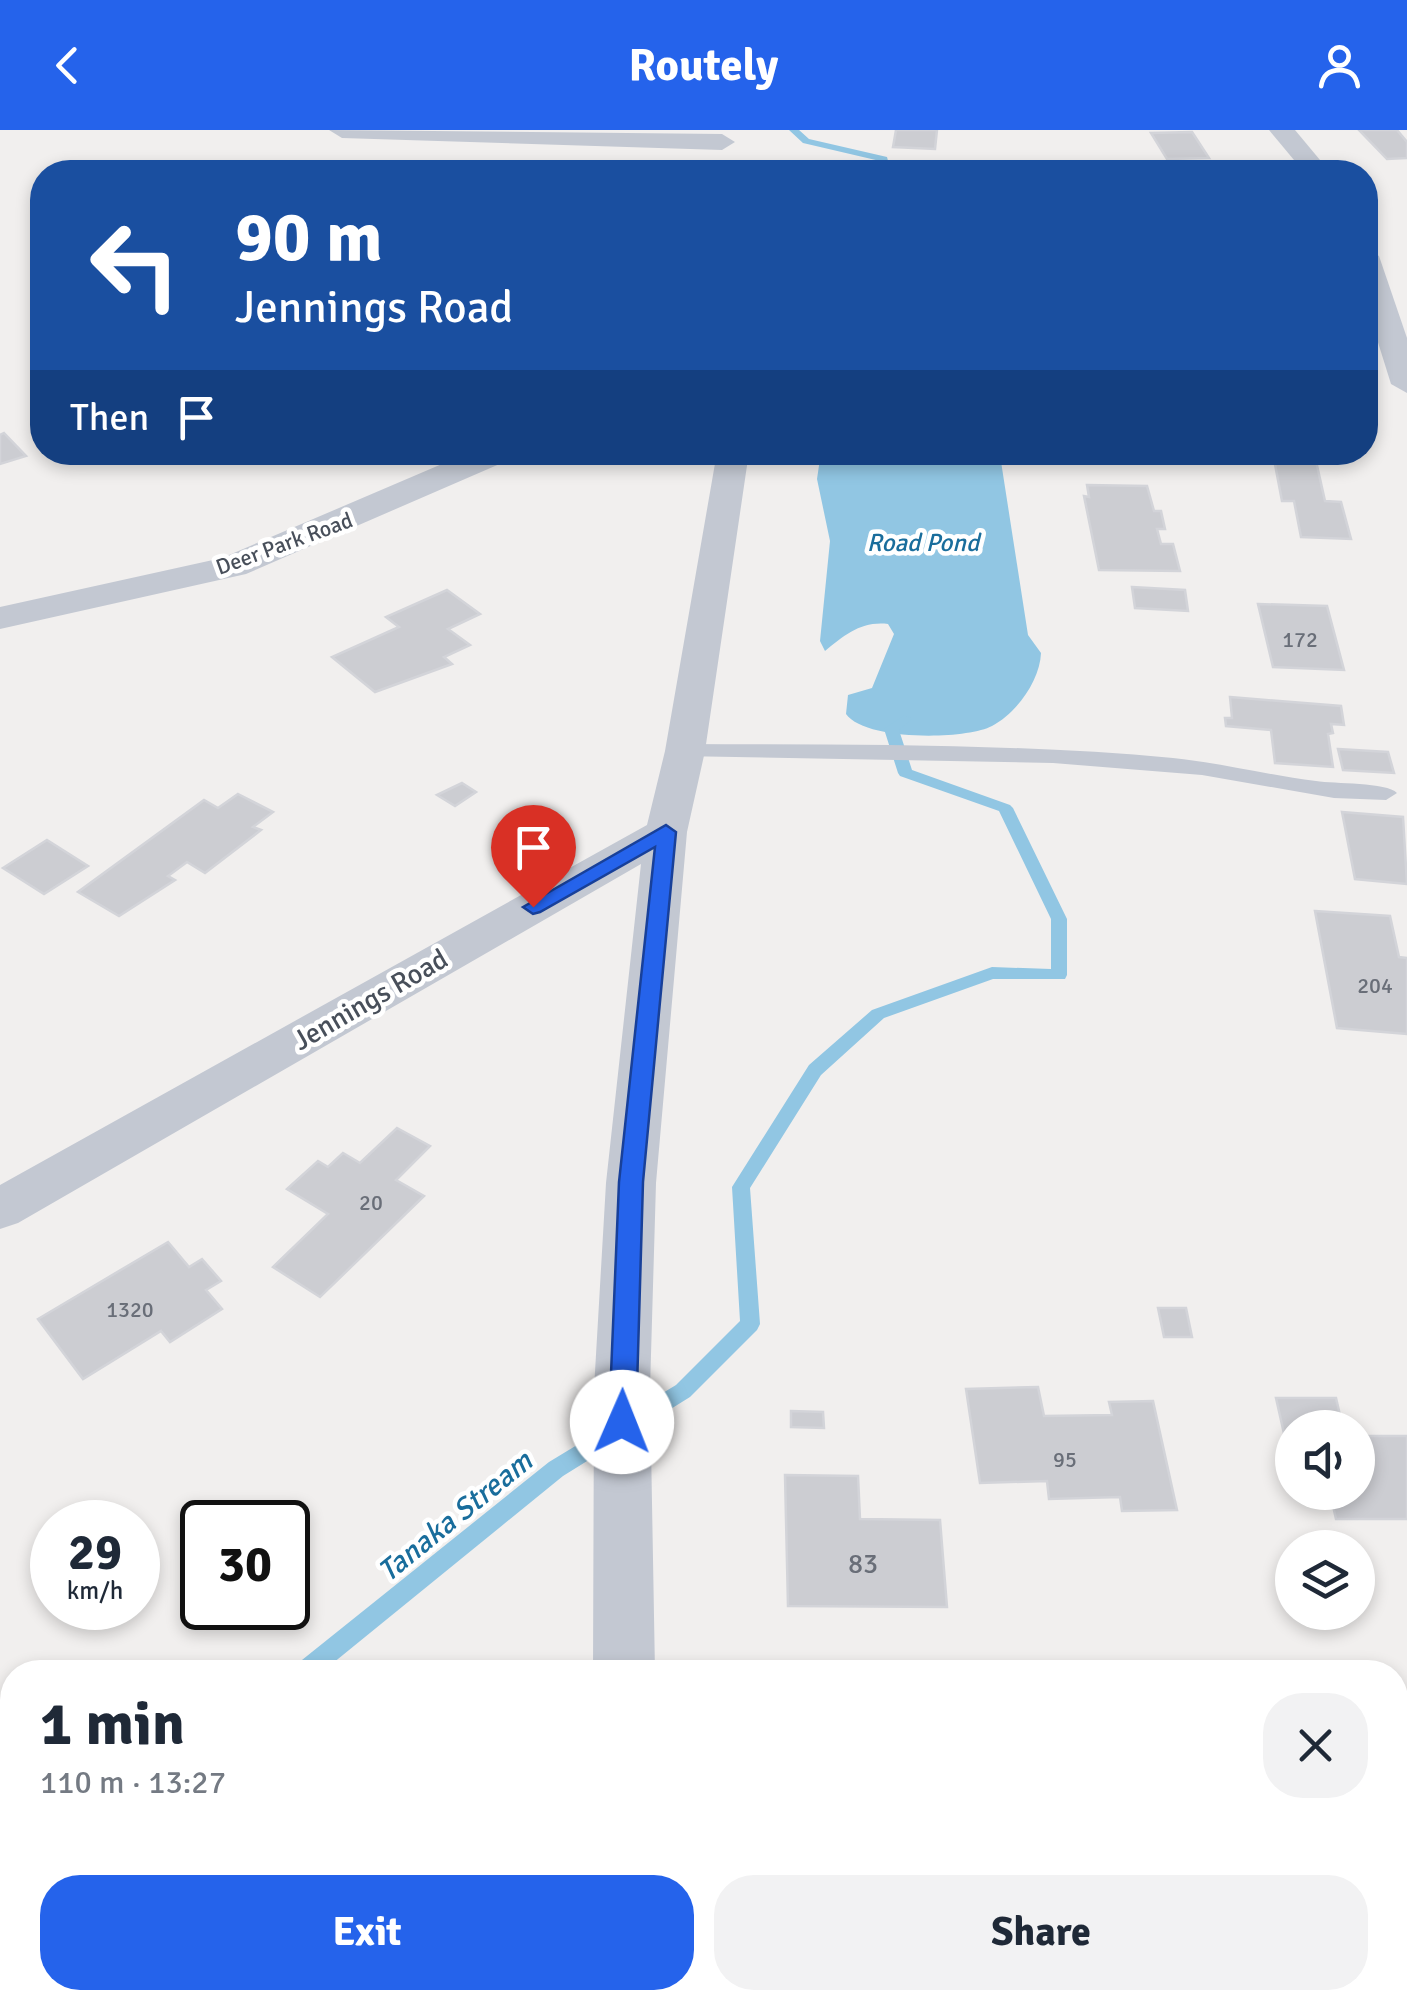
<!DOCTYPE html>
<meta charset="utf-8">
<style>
:root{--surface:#fff;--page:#f2f2f3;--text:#1f2937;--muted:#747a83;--accent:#2563eb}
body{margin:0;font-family:Signika,sans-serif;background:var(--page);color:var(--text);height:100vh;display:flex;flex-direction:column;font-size:38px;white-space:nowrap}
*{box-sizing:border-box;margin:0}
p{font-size:32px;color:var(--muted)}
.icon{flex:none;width:55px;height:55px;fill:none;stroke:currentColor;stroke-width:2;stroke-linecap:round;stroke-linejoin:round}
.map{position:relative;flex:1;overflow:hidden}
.drawer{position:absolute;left:0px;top:1530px;width:1408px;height:350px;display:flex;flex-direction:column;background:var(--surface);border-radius:40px 40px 0 0;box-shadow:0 5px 15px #0003}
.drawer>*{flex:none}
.guide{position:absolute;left:30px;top:30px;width:1348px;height:305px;border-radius:40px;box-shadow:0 5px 15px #0003;background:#1a4fa0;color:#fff;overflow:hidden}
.buttons{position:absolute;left:1275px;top:1280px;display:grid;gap:20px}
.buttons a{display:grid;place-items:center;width:100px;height:100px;border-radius:50%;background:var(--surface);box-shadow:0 5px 15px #0003;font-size:50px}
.speed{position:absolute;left:30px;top:1370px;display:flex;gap:20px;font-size:50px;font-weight:700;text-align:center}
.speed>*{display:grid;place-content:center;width:130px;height:130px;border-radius:50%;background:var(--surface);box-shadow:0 5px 15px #0003;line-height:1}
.speed small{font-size:25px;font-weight:400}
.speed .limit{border:5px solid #111;border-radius:15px;background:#fff;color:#111}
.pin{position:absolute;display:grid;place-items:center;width:85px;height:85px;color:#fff;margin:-102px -42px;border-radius:50% 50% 50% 0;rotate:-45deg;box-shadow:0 0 10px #0007}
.pin .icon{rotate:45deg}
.me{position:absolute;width:110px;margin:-55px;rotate:1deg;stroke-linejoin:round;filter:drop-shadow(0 0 8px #0008)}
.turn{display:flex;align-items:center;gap:35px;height:210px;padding:0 40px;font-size:45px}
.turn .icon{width:130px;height:130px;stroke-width:2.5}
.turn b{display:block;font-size:70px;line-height:85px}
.then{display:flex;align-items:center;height:95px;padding:0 40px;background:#0003;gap:20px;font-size:38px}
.round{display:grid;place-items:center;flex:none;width:105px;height:105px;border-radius:40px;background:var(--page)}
.headline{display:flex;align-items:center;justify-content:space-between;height:170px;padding:0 40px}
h1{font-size:60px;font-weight:700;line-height:75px}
.action{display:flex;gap:20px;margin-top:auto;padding:20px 40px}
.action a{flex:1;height:115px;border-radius:40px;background:var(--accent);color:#fff;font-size:40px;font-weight:700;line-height:115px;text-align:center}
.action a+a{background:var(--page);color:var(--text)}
header{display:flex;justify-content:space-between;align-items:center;height:130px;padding:0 40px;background:var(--accent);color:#fff;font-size:45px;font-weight:700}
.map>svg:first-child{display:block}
</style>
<header><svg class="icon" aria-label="back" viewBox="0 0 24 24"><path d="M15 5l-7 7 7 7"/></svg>Routely<svg class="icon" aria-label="person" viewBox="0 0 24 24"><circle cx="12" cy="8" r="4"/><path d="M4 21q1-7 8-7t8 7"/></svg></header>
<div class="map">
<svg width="1407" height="1880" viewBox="0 0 1407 1880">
<rect width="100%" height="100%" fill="#f1efee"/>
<!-- green -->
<polygon fill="#c0ead7" points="12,1808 12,1868 417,1868 414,1880 0,1880 0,1809"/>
<!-- water -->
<path fill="#91c6e3" d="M821 322 1000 325 1028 505 1041 523C1040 550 1017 583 992 596 965 610 865 611 846 584L848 565 872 558 894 504 888 494C861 491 845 505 825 521L820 511 830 411 817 349Z"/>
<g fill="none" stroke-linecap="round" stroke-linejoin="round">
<!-- stream -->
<g fill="#91c6e3" fill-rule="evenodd">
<polygon points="789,0 799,0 809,9 887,27 891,42 882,42 880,31 803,13"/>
<polygon points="905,585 912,589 899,600 912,640 1010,675 1013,678 1067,789 1067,845 1065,849 993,849 884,888 821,945 750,1058 760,1194 757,1200 690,1267 563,1346 322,1542 294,1542 297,1534 549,1332 676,1255 740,1191 732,1057 809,935 872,880 992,837 1051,839 1051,789 999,681 900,646 898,643 884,599"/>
<polygon points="188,1868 214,1868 210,1880 184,1880"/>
</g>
</g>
<!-- building -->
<g fill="#cccdd2" stroke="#d3d4d9" stroke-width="2.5">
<polygon points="896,0 937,0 935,19 893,17"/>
<polygon points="1359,0 1397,0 1407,12 1407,28 1387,29"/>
<polygon points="1192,2 1209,28 1167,29 1151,3"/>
<polygon points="91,34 154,39 169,42 84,42"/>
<polygon points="263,37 326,39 260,42"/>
<polygon points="4,303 26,326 0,334 0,305"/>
<polygon points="1274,329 1316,331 1325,371 1341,372 1351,409 1301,407 1294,371 1282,371"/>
<polygon points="1087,355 1147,356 1154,381 1161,381 1165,399 1157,399 1161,414 1173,414 1180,441 1099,440 1084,366 1089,367"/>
<polygon points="1132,457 1185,460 1188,481 1135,478"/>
<polygon points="447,460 480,484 448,499 470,515 444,527 452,534 375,562 332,527 399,497 386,487"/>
<polygon points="1258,474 1327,476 1344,540 1273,537"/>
<polygon points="1230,567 1341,576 1344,595 1331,594 1333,603 1328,604 1333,637 1275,633 1271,600 1226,596 1225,588 1232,588"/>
<polygon points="1338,619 1388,622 1394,643 1343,640"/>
<polygon points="462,653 476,662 455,676 437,665"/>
<polygon points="238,664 273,682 253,697 261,700 205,743 187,732 168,746 175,750 119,786 78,762 204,670 218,678"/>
<polygon points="1342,682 1403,687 1407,754 1355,749"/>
<polygon points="47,710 88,736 44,764 3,738"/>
<polygon points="1315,781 1390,786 1399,827 1407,828 1407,904 1337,898"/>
<polygon points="397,998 430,1016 396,1050 424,1066 320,1167 273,1137 328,1084 287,1059 318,1031 328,1037 343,1023 360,1033"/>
<polygon points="168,1112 189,1137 202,1129 221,1151 206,1160 222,1179 170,1212 161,1201 83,1249 38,1189"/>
<polygon points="1158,1178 1186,1178 1192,1207 1164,1207"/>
<polygon points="1038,1257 1044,1286 1112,1285 1109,1272 1153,1271 1177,1380 1122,1381 1120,1367 1049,1369 1047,1351 980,1353 966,1259"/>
<polygon points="1276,1268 1336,1268 1343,1298 1292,1298 1292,1339"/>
<polygon points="791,1281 823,1282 824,1298 791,1297"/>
<polygon points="1358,1306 1407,1306 1407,1389 1336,1389 1330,1363 1298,1363 1358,1362"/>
<polygon points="785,1345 858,1346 860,1389 940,1390 947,1477 788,1476"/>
</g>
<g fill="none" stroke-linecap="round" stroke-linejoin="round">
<!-- service -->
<path fill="#c3c8d2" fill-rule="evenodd" d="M685 614C848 615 1011 613 1173 628 1221 633 1268 645 1316 651 1334 654 1387 652 1397 663L1386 670 1334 668 1202 645 1053 633 678 626 674 621Z"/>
<!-- minor -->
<g fill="#c3c8d2" fill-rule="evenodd">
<polygon points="329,0 722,4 735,12 722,20 342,8"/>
<polygon points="1269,0 1295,0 1330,42 1304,42"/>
<polygon points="1365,118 1379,126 1407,208 1407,263 1391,254 1365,171"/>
<polygon points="470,322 515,322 511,329 246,444 0,499 0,477 222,428"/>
<polygon points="717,322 749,322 705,621 687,702 656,1053 650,1259 655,1542 593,1542 594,1259 606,1053 641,734 18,1093 0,1099 0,1055 647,695 665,621"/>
<polygon points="446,1868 516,1868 514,1880 444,1880"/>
<polygon points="1285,1868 1355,1868 1359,1880 1289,1880"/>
</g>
<!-- tertiary -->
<g fill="#c3c8d2" fill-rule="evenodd">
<polygon points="1395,1635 1407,1636 1407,1712 1395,1711"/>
<polygon points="12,1701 12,1777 0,1778 0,1702"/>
</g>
</g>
<!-- route -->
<polygon fill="#2563eb" stroke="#184099" stroke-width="2.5" points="666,695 676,702 643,1052 636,1292 632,1300 613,1300 609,1292 619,1052 655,717 540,782 533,784 523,777"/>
<g text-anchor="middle" stroke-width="9" stroke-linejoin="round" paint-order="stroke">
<!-- far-street labels -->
<g font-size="22" fill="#484f5a" stroke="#fff">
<text transform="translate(284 413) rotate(-20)" y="8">Deer Park Road</text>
</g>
<!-- number labels -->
<g font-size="22" fill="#696e78">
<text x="1300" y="517">172</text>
<text x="1375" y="863">204</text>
<text x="371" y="1080">20</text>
<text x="130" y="1187">1320</text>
<text x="1065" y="1337">95</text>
</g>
<!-- far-water labels -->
<g font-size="25" font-style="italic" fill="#196d9c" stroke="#fff">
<text x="923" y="421">Road Pond</text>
</g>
<!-- street labels -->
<g font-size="28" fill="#484f5a" stroke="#fff">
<text transform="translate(370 869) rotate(-30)" y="10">Jennings Road</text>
</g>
<!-- near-number labels -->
<g font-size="28" fill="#696e78">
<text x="863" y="1443">83</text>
</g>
<!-- water labels -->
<g font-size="30" font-style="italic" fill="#196d9c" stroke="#fff">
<text transform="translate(455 1386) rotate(-39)" y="10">Tanaka Stream</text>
</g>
</g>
</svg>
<div class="buttons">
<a><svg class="icon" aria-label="sound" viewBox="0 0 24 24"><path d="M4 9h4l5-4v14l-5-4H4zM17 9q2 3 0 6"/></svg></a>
<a><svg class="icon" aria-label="layers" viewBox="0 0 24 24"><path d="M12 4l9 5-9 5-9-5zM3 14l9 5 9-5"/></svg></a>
</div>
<div class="speed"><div>29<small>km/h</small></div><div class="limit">30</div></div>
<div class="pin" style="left:533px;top:777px;background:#d93025"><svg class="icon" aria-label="arrive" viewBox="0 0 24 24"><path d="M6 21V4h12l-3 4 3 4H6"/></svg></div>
<svg class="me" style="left:622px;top:1292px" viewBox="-20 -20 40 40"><circle r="19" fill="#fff"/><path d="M0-13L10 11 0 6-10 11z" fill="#2563eb"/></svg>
<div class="guide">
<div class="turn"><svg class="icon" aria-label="left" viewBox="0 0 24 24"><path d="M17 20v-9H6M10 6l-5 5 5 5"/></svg><div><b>90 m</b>Jennings Road</div></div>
<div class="then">Then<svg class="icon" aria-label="arrive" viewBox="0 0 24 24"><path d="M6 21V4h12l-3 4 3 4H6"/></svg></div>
</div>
<section class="drawer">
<div class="headline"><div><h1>1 min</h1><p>110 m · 13:27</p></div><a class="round"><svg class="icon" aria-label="close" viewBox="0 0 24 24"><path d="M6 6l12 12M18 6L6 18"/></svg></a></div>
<div class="action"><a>Exit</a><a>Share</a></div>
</section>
</div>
